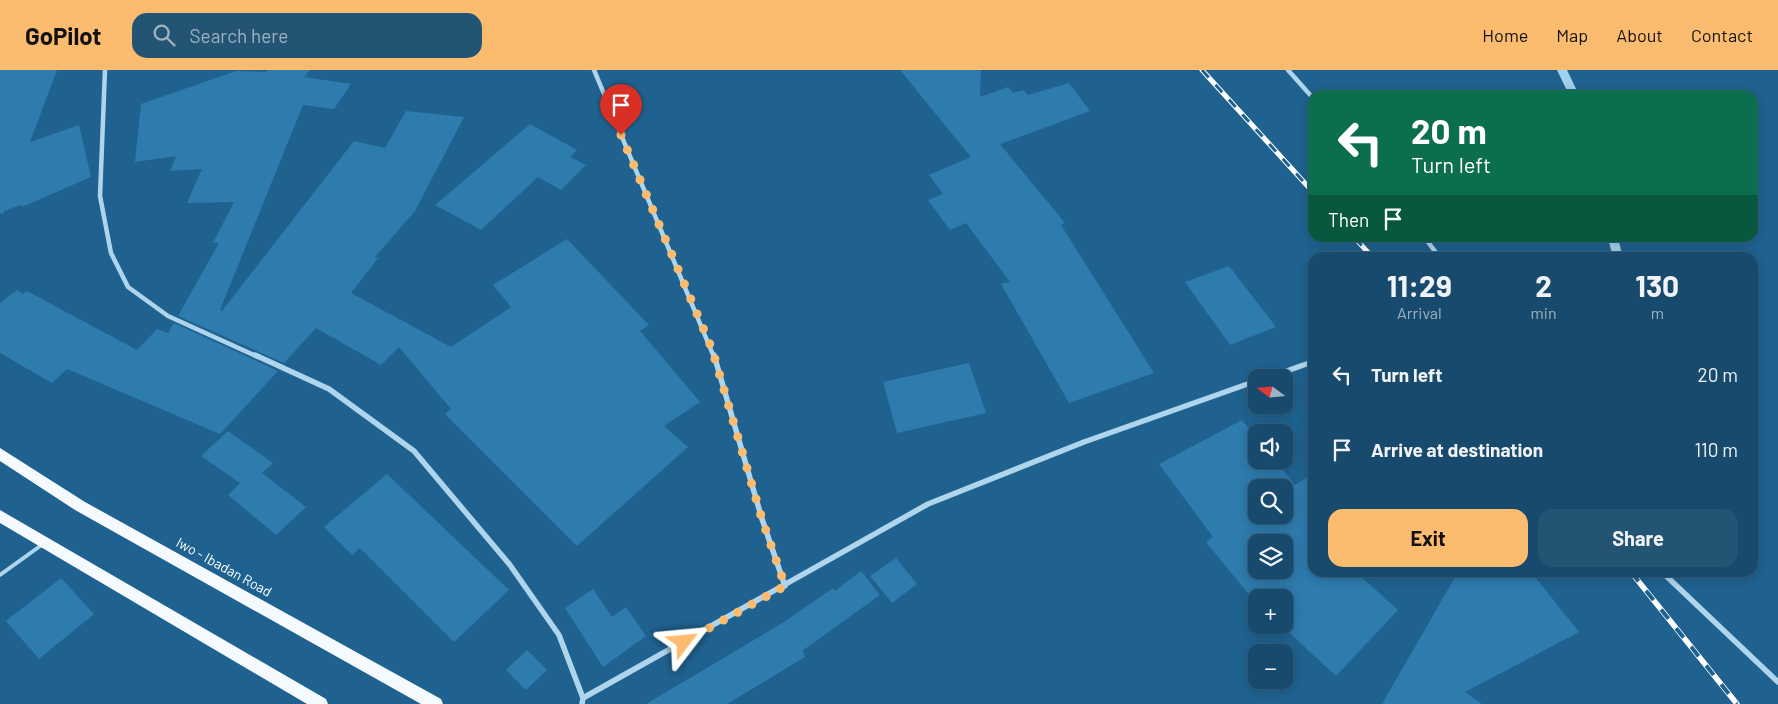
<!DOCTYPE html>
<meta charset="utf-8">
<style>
:root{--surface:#174a6c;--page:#245474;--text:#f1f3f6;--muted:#9eb3c2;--line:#36627f;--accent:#fbbc6f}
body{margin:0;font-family:Barlow,sans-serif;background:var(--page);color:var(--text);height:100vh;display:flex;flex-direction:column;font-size:19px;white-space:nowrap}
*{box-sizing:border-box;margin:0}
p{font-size:16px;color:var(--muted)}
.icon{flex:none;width:28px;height:28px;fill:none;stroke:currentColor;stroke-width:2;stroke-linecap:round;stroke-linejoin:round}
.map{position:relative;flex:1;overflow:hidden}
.panel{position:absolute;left:1308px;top:182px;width:450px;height:325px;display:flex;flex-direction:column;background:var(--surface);border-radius:15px;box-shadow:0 2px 12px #0003,0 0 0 1px var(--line)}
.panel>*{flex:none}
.guide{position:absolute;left:1308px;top:20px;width:450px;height:152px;border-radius:15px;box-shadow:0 2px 12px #0003,0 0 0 1px var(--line);background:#0b6e4f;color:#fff;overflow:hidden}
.needle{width:32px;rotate:286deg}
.controls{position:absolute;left:1248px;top:299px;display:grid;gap:10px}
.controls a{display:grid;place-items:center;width:45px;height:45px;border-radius:10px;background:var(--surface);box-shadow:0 2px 12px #0003,0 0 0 1px var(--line);font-size:25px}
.pin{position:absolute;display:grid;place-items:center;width:42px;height:42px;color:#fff;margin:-51px -21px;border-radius:50% 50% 50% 0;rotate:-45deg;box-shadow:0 0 5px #0007}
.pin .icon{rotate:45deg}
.me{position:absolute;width:55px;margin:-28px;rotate:61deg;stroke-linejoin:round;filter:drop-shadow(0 0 4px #0008)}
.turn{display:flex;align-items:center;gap:18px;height:105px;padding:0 20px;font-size:22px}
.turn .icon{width:65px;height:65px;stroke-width:2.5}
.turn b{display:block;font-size:35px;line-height:42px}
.then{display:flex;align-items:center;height:48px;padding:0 20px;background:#0003;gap:10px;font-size:19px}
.eta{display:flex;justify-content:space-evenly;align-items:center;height:85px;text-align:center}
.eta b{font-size:30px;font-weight:700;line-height:35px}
.action{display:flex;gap:10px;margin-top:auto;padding:10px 20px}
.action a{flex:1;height:58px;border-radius:15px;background:var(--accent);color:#111;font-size:20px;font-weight:700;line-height:58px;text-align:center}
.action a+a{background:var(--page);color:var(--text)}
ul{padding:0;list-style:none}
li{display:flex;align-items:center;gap:15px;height:75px;padding:0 20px}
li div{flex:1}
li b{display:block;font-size:19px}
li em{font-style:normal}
header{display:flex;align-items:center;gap:30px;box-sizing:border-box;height:70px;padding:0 25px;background:var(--accent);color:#111}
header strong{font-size:24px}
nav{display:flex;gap:28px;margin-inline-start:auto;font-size:18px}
.search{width:350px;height:45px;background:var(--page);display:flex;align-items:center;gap:12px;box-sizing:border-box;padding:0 18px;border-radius:15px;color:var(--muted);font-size:19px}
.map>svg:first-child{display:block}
</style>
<header>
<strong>GoPilot</strong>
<div class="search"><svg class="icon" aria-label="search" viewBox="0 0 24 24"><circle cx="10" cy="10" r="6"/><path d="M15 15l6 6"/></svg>Search here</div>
<nav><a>Home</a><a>Map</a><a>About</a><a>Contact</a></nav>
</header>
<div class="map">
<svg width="1778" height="634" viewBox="0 0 1778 634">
<rect width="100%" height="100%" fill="#1f6290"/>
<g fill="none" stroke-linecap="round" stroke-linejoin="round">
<!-- stream -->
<g fill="#a2d2ee" fill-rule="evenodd">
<polygon points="1557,0 1567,0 1579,25 1569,25"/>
<polygon points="1608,168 1618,168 1623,188 1613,188"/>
</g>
</g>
<!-- building -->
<g fill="#2e7bad" fill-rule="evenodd">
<polygon points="0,0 57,0 30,72 79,55 91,107 22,137 21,135 4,141 3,144 0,143"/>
<polygon points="268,0 310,0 304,7 351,14 334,39 303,35 220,240 222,241 354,71 385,78 406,41 464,47 415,141 375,187 378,188 351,223 451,277 511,237 493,215 567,169 649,255 640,261 700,332 664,356 688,377 577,476 445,344 451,339 399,277 381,295 316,258 284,293 178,246 219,173 213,173 234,132 187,133 202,99 170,101 176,86 135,92 141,34 236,1 266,2"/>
<polygon points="900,0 981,0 980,27 1008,17 1013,23 1024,20 1028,25 1069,13 1090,41 1000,74 1065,153 1061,155 1154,303 1069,333 1001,214 1010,212 966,153 950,160 928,130 943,124 929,105 971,87"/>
<polygon points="530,54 577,80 570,87 586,95 561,120 538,107 481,160 435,135"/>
<polygon points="1229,196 1276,257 1230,275 1185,212"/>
<polygon points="17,220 23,224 27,221 137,280 157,259 168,263 174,253 278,301 220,364 67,299 52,313 0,283 0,233"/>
<polygon points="969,293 986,343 897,363 883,312"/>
<path d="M1242 350 1256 367V390H1275L1295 415 1312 404V502H1356L1398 540 1336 606 1281 555H1284V528H1256V532L1251 527 1206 472 1213 467 1159 394ZM1256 418H1284V445H1256ZM1256 472H1284V500H1256Z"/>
<polygon points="228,361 273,393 262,403 306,437 276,465 228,425 240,413 201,386"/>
<polygon points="387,404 509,520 454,572 360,478 352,485 324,457"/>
<polygon points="896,488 917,514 892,533 870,506"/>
<polygon points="861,501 880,525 802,581 805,587 727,634 646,634 784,552 833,518 835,521"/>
<polygon points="1458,502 1531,502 1579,562 1465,622 1482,634 1382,634"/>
<polygon points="61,508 94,544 39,589 6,551"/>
<polygon points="593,519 612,547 626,537 646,566 603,597 565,538"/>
<polygon points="527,580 547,600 526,620 506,600"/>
</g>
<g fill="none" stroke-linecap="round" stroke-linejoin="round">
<!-- service -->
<polyline stroke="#afd5ed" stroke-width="4" points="0,505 43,474"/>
<!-- minor-far1 -->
<g stroke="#afd5ed" stroke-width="4.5">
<polyline points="105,0 100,126 111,183 128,217 168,246 258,287"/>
<polyline points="594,0 714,287"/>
<polyline points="1288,0 1312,27"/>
<polyline points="1425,168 1440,188"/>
</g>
<!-- minor -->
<g stroke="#afd5ed" stroke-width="5.5">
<polyline points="255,285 329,319 414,381 510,495 559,565 583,628 582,634"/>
<polyline points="714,285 762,449 785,516"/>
<polyline points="1267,308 1312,292"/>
<polyline points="1662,502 1778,612"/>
<polyline points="583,628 928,434 1084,372 1256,311"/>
</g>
<!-- primary -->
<g fill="#f5faff" fill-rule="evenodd">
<polygon points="0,378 85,432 441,629 443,634 421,634 75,440 0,391"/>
<polygon points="0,440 326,629 328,634 307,634 0,453"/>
</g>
<defs>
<g id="rail-far1">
<polyline points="1202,0 1312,121"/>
<polyline points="1355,168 1373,188"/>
</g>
<polyline id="rail" points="1631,502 1737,634"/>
</defs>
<!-- rail-far1 casing -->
<use href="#rail-far1" stroke="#fff" stroke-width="5"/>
<!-- rail casing -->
<use href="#rail" stroke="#fff" stroke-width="5.5"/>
<!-- rail-far1 -->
<use href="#rail-far1" stroke="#1f6290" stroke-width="3" stroke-dasharray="10" stroke-linecap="butt"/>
<!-- rail -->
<use href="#rail" stroke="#1f6290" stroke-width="4" stroke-dasharray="12" stroke-linecap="butt"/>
</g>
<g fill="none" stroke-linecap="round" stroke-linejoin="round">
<!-- route -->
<polyline stroke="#fbbc6f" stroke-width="9" stroke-dasharray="0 16.2" points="621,65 712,279 762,449 785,516 684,572"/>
</g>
<g text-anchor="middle" stroke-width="5" stroke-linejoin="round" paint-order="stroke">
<!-- street labels -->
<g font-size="14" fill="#fff" stroke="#1f6290">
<text transform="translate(224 497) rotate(29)" y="5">Iwo - Ibadan Road</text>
</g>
</g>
</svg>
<div class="controls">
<a><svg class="needle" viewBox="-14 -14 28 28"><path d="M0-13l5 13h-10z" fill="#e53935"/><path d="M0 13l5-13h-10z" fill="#9eb3c2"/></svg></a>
<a><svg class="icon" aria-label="sound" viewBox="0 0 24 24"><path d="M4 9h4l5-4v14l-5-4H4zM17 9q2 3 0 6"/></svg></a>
<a><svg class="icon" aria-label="search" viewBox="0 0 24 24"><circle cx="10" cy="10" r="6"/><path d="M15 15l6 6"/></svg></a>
<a><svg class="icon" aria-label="layers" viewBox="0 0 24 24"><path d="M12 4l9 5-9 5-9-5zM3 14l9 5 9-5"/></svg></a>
<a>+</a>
<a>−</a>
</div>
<div class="pin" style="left:621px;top:65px;background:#d93025"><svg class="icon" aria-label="arrive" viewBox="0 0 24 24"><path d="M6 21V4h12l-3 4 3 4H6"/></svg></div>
<svg class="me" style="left:684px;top:572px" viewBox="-20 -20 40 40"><path d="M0-17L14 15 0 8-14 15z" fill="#fbbc6f" stroke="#fff" stroke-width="4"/></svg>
<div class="guide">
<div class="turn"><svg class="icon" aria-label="left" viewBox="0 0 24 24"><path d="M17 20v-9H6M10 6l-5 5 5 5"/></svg><div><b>20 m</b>Turn left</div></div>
<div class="then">Then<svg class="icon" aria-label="arrive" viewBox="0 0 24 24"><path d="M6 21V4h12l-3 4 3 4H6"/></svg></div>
</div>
<section class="panel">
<div class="eta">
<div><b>11:29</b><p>Arrival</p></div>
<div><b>2</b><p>min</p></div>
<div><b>130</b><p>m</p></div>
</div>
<ul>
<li><svg class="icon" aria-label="left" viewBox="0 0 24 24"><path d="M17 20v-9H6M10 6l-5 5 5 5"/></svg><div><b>Turn left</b></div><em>20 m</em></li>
<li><svg class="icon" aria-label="arrive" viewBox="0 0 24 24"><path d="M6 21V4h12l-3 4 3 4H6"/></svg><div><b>Arrive at destination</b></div><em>110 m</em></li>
</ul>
<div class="action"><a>Exit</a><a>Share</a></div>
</section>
</div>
